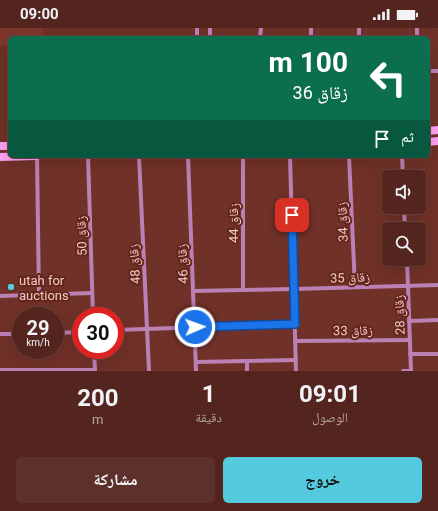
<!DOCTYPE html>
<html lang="ar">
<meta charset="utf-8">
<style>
:root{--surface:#54251e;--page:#5d312b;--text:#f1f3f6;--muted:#b5a5a4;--line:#6a423c;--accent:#54cade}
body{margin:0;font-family:Roboto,"Noto Naskh Arabic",sans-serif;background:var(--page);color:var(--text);direction:rtl;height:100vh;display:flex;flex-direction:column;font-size:15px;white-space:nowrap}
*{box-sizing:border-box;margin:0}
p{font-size:13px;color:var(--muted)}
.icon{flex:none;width:22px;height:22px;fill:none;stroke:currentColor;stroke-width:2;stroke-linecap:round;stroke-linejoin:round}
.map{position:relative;height:343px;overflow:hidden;direction:ltr}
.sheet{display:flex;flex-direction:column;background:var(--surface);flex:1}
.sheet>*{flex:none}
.top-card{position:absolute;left:8px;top:8px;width:422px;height:122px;border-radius:6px;box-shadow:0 4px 16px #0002,0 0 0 1px var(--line);direction:rtl;background:#0b6e4f;color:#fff;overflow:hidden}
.tools{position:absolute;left:382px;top:142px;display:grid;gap:8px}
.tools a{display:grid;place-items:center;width:44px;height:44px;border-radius:6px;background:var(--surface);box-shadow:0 4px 16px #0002,0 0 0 1px var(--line);font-size:20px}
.speed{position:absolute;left:12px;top:279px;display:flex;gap:8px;font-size:20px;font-weight:700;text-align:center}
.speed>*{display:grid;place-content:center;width:52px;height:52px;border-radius:50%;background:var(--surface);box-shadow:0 4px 16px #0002,0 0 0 1px var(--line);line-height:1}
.speed small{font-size:10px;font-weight:400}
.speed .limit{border:6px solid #d22;background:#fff;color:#111}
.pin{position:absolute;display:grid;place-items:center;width:34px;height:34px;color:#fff;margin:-17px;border-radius:8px;box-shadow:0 2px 6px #0006}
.me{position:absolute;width:44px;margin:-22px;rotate:88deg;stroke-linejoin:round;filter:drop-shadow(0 0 3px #0008)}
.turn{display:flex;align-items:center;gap:14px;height:84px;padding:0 16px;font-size:18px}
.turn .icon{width:52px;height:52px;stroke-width:2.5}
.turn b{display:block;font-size:28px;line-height:34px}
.then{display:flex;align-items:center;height:38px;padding:0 16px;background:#0003;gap:8px;font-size:15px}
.eta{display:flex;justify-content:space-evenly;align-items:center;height:68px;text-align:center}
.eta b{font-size:24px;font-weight:700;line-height:28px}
.primary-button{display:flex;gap:8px;margin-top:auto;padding:8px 16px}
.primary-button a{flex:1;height:46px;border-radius:6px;background:var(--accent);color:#111;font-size:16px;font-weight:700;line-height:46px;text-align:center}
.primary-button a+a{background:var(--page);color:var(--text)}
.status{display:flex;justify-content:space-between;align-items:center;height:28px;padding:0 20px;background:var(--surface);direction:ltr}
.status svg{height:11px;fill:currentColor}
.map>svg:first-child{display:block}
</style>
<div class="status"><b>09:00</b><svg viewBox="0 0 49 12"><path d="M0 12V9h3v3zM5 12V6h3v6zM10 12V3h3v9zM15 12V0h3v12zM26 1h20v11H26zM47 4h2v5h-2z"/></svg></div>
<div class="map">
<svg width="438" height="343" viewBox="0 0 438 343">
<rect width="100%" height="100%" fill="#703128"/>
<!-- built -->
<polygon fill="#7e362c" points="0,0 42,0 42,10 10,10 10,17 0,17"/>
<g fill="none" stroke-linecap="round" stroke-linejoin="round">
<!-- street -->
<g stroke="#bb81b5" stroke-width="4">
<polyline points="197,0 197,10"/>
<polyline points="210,0 210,10"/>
<polyline points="311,0 311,10"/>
<polyline points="359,0 359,10"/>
<polyline points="417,0 417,10"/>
<polyline points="260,10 261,0"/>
<polyline points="428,43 438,43"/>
<polyline points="37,128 39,268"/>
<polyline points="88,128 93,288"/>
<polyline points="139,128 149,343"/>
<polyline points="188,128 196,343"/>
<polyline points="243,128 243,262"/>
<polyline points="290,128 296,343"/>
<polyline points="349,128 355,259"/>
<polyline points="402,128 403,149"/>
<polyline points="404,179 405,201"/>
<polyline points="407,231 411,343"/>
<polyline points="193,263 294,261 438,257"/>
<polyline points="0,268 92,265"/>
<polyline points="409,293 438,292"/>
<polyline points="115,302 295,296"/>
<polyline points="55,305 81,304"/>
<polyline points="0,306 21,306"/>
<polyline points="295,313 410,312"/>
<polyline points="94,322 95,343"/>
<polyline points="410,326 438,326"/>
<polyline points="247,333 247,343"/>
<polyline points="196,334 296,332"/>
<polyline points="0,342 95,342"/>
<polyline points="403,343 411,343"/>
</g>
<!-- secondary -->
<g stroke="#fca0f3" stroke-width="8">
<polyline points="428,103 438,102"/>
<polyline points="428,114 438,113"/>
<polyline points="0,118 10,118"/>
<polyline points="0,129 37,128"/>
</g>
</g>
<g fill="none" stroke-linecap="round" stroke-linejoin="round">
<defs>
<polyline id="route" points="195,299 295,296 292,187"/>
</defs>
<!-- route casing -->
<use href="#route" stroke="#114b97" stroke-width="10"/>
<!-- route -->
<use href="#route" stroke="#1a73e8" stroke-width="7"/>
</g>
<!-- markers -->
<circle fill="#54cade" stroke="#64261d" stroke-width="1.5" cx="11" cy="259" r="4"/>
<g text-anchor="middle" stroke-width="4" stroke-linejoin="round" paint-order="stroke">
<!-- street labels -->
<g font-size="13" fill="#f0c8c1" stroke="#64261d">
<text transform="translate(342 194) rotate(-92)" y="5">زقاق 34</text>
<text transform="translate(233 195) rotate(-90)" y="5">زقاق 44</text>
<text transform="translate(81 208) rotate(-92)" y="5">زقاق 50</text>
<text transform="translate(134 236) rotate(-93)" y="5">زقاق 48</text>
<text transform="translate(182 236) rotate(-92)" y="5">زقاق 46</text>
<text transform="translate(350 249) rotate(-2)" y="5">زقاق 35</text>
<text transform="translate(399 287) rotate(-92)" y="5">زقاق 28</text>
<text transform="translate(353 302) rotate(-1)" y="5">زقاق 33</text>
</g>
<!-- poi labels -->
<g font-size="13" fill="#f0c8c1" stroke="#64261d" text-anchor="start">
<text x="19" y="257">utah for<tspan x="19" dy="15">auctions</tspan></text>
</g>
</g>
</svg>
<div class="tools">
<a><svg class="icon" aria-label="sound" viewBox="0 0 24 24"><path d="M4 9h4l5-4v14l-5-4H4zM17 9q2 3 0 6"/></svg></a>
<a><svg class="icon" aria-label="search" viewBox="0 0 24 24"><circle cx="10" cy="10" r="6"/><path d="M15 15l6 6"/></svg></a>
</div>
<div class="speed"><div>29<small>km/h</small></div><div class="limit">30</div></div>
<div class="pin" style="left:292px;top:187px;background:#d93025"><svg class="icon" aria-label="arrive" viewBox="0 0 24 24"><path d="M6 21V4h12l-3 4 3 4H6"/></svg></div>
<svg class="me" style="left:195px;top:299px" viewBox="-20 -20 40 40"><circle r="17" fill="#1a73e8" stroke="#fff" stroke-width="3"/><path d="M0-11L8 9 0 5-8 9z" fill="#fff"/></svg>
<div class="top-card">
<div class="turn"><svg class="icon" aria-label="left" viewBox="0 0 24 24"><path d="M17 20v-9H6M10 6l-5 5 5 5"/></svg><div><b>100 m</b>زقاق 36</div></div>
<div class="then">ثم<svg class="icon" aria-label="arrive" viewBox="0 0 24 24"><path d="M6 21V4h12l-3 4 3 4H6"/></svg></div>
</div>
</div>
<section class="sheet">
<div class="eta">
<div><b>09:01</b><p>الوصول</p></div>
<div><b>1</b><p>دقيقة</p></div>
<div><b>200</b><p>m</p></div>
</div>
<div class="primary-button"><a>خروج</a><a>مشاركة</a></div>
</section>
